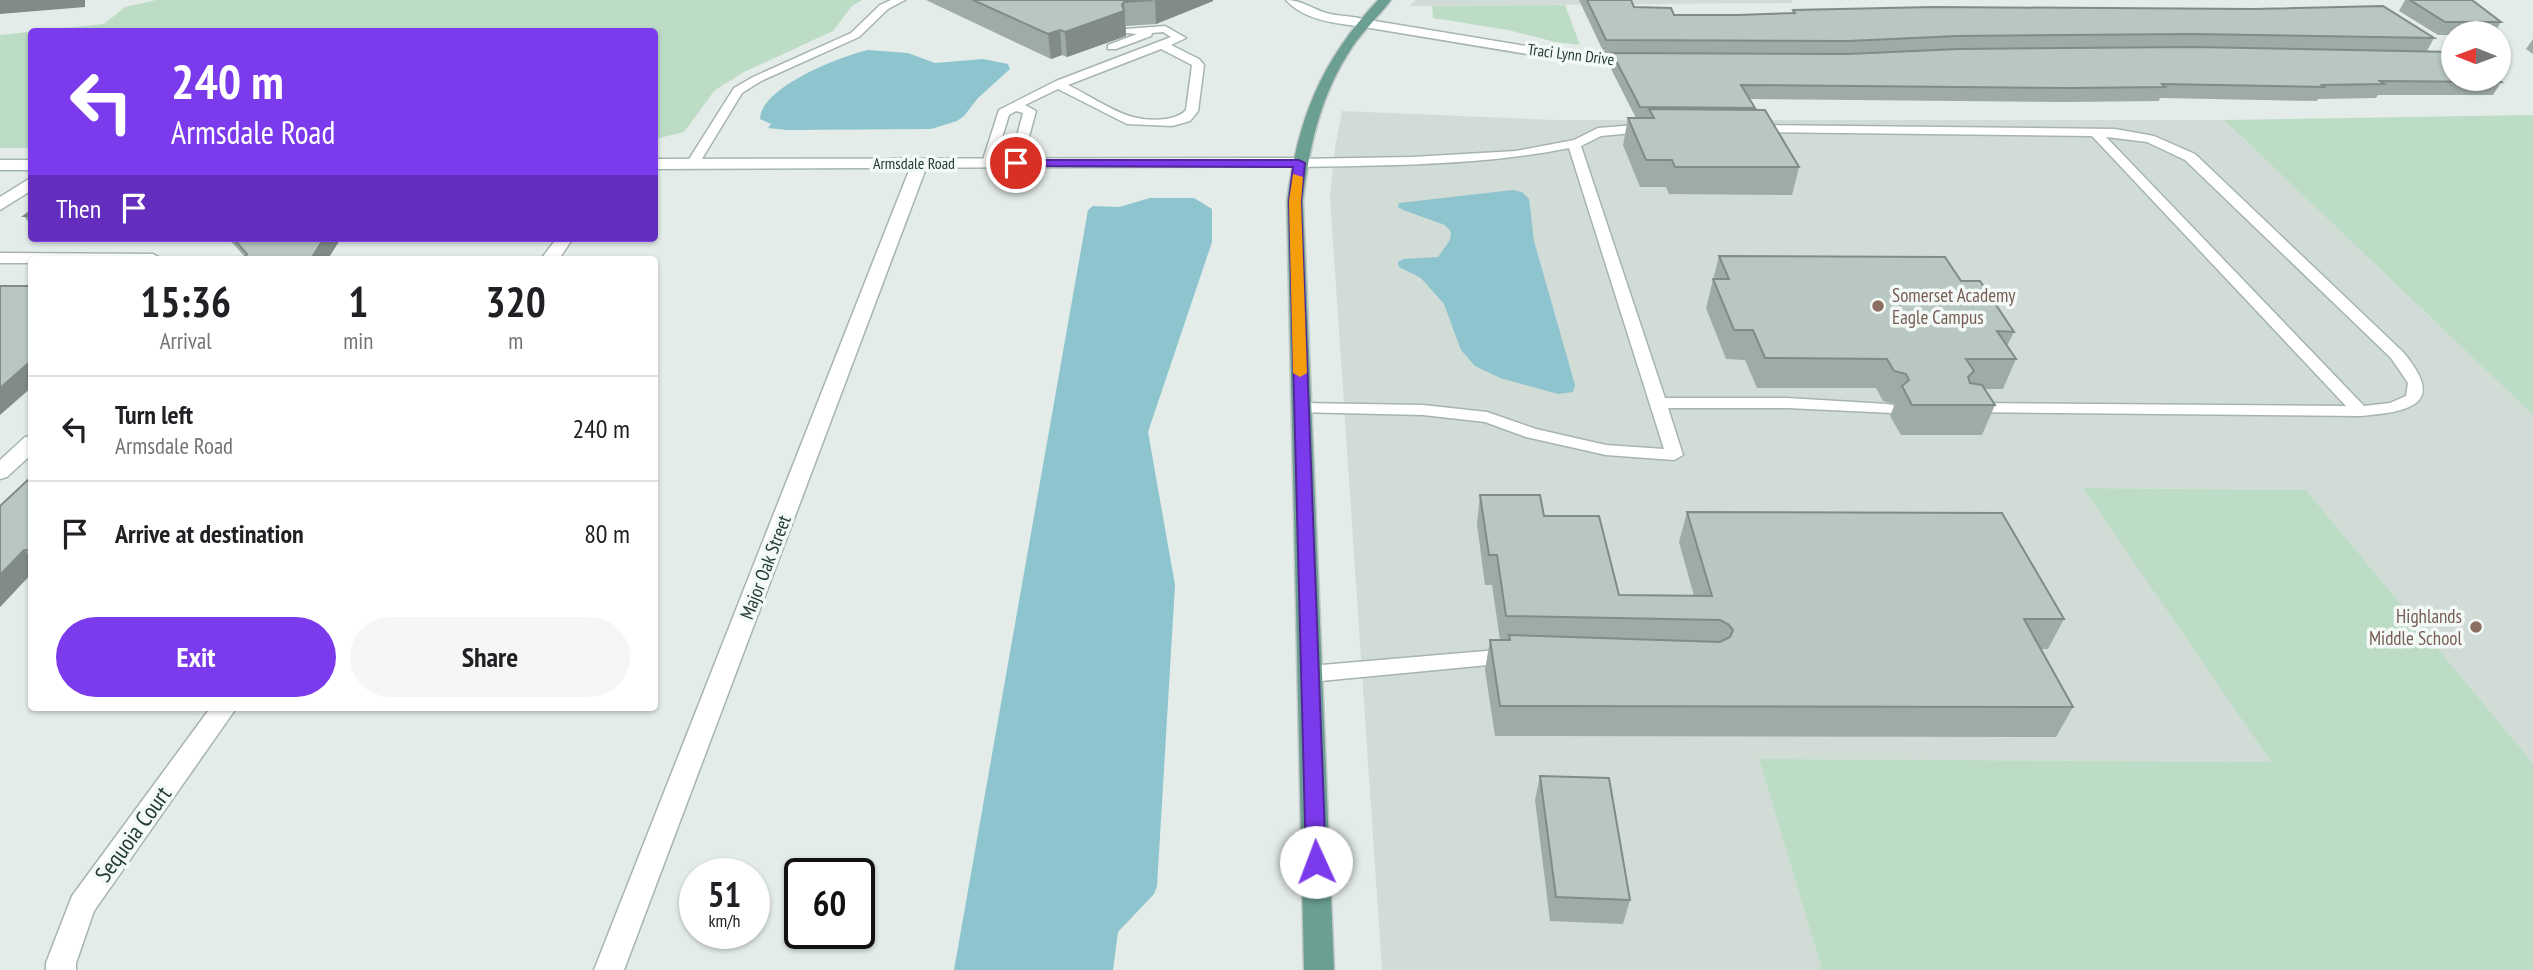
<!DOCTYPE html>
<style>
:root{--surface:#fff;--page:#f6f6f6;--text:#202124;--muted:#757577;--line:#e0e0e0;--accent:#7c3aed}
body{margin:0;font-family:"PT Sans Narrow",sans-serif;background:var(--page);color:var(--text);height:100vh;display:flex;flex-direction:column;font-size:26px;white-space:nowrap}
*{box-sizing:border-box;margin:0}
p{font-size:23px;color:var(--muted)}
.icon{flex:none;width:38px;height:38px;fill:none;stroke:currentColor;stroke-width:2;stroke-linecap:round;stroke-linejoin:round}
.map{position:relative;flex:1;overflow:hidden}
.details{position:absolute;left:28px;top:256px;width:630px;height:455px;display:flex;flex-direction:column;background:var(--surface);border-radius:7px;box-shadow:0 2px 5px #0004}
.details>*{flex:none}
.hud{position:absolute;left:28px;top:28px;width:630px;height:214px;border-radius:7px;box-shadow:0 2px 5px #0004;background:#7c3aed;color:#fff;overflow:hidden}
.needle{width:46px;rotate:271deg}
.controls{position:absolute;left:2441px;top:21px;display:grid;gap:14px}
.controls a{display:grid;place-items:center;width:70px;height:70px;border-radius:50%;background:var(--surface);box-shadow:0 2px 5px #0004;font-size:35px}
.speed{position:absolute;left:679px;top:858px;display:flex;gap:14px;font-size:35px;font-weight:700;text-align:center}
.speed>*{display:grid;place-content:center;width:91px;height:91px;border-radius:50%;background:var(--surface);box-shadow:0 2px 5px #0004;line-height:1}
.speed small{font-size:18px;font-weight:400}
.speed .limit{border:4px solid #111;border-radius:10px;background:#fff;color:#111}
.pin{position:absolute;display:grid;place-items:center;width:60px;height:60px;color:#fff;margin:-30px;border:4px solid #fff;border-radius:50%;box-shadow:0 2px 7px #0007}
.me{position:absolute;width:77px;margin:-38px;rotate:358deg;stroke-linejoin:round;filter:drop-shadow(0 0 5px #0008)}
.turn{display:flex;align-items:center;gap:24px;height:147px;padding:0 28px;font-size:32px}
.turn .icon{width:91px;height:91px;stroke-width:2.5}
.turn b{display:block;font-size:49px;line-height:60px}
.then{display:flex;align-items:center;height:66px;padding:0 28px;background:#0003;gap:14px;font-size:26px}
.eta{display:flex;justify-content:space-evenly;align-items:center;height:119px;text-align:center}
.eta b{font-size:42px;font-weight:800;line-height:49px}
.cta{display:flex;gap:14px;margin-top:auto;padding:14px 28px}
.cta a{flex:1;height:80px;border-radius:42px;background:var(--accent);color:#fff;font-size:28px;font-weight:800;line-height:80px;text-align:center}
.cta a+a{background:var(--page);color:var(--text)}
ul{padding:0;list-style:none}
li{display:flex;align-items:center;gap:21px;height:105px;padding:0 28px;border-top:2px solid var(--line)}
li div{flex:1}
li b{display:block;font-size:26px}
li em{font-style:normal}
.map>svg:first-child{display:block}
</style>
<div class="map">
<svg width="2533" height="970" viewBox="0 0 2533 970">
<rect width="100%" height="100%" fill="#e3ece8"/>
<!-- built -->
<g fill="#d1dcd7">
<polygon points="1416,0 1793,0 1792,3 1409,6"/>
<polygon points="1342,111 1555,120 2224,120 2533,415 2533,763 2306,490 2084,488 2271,762 1759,759 1822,970 1382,970 1330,197 1335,148"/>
</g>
<!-- green -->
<g fill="#bddcc6">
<polygon points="156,0 862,0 852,6 833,31 744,72 715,90 684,132 655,139 654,32 32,32 31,148 0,148 0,35 104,24 125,7"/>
<polygon points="1565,5 1580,45 1555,42 1508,30 1433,18 1432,6"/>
<polygon points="2533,115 2533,415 2224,120"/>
<polygon points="2083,488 2306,490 2533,763 2533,970 1822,970 1759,759 2271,762"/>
</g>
<!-- water -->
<g fill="#8ec4ce">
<path d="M868 50 908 53 935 63 983 59 1008 64 1010 69 978 98 964 116 957 121 931 129 787 130 768 128 771 124 760 119C761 87 841 56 868 50Z"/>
<polygon points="1513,190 1522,192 1529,199 1534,241 1575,385 1573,392 1558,394 1500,378 1475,366 1461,350 1444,304 1421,278 1399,267 1398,262 1403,259 1438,257 1450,240 1451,232 1445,225 1403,210 1398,207 1399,203"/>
<polygon points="1150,198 1194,198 1212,209 1212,242 1148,432 1175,585 1157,886 1154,894 1118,932 1113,970 954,970 1088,210 1093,206 1119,207"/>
</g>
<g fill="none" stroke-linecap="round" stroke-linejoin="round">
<defs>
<g id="lane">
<polygon points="891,0 905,0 888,9 859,37 761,81 742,93 697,167 687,167 686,164 734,88 753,77 851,33 880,5"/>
<path d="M1165 26 1186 38 1171 45 1199 59 1204 65 1198 111 1190 121 1172 126 1127 124 1058 89 1025 105 1036 111 1021 166H1011L1010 163 1023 113 1016 111 1009 115 994 163 993 166H983L982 163 999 110 1056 81 1171 37 1163 32 1152 33 1151 36 1116 49H1108V45L1137 34 1126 33V29ZM1161 49 1192 65 1186 110C1176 122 1147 121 1133 117 1113 112 1087 94 1068 85Z"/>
<path d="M1649 124 1655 128 1653 131 1601 136 1581 146 1665 398H1787L1887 404 1893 405 1895 409 1893 413 1787 408H1668L1683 455 1674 460 1606 455 1526 437 1485 422 1423 415 1295 412 1293 408 1301 403 1423 405 1487 412 1536 429 1606 445 1664 449 1569 148C1480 166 1390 165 1299 167L1293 163 1299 159 1412 157 1516 151 1574 140 1598 128Z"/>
<path d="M1754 125 2115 129 2154 136 2195 154 2403 352C2447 404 2411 412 2360 416L1963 412 1961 408 1963 404 1969 403 2346 406 2092 136 1750 132 1748 129ZM2106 137 2147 142 2185 160 2391 358 2408 383 2406 396 2390 403 2364 406Z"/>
<polygon points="1509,649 1516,651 1519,656 1516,661 1509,663 1310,682 1303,679 1300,674 1303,669 1310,666"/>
</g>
<g id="street">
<polygon points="1363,19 1575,54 1638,56 1645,60 1638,64 1575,62 1358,26 1356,23"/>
<polygon points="920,158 928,163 624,970 594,970 912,163"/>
<polygon points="32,177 32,190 0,210 0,197"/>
<polygon points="557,238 573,238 559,259 541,259"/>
<polygon points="0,253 153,254 162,259 32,259 32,263 0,263"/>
<polygon points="32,436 32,454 7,477 0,479 0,460 25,437"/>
<polygon points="211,707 237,707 94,911 76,963 76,970 46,970 46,963 72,896"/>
</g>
<g id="secondary">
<path d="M1286 0C1303 0 1313 10 1330 14 1342 17 1360 15 1370 23L1363 27C1336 23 1305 21 1286 0Z"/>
<polygon points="1299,158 1307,163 1304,166 654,169 654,159"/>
<rect x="0" y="160" width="32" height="10"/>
</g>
<path id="primary" d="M1378 0H1391C1379 16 1364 30 1353 46 1321 93 1309 146 1303 201L1334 970H1304L1287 201C1298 118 1321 61 1378 0Z"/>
</defs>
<!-- lane casing -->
<use href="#lane" stroke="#a6b4af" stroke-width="3"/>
<!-- street casing -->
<use href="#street" stroke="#a6b4af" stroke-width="3"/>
<!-- secondary casing -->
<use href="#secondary" stroke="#a2b7b0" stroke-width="3"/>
<!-- primary casing -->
<use href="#primary" stroke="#c1c8c7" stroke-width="3"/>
<!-- lane -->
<use href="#lane" fill="#fff" fill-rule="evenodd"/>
<!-- street -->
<use href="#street" fill="#fff" fill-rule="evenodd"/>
<!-- secondary -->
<use href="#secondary" fill="#fff" fill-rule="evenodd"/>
<!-- primary -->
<use href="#primary" fill="#6a9f92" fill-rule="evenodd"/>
</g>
<!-- wall -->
<g fill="#9eaba6">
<polygon points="926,0 1213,0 1213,1 1156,24 1126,26 1126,36 1067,57 1062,55 1051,59"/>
<polygon points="1579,0 1631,0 1634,7 1674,15 1738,15 1792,13 1793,10 2434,38 2427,51 2501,82 2493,95 2378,95 2376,98 2318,99 2317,101 2160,98 2159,101 2066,102 1749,99 1754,110 1799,167 1792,195 1669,194 1666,187 1640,187 1623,145 1628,118 1636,118 1610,67 1612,53 1604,53"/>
<polygon points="2405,0 2472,0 2501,22 2494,33 2454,33 2454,35 2438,35 2399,11"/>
<polygon points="2533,39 2533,54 2526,49"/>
<polygon points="32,210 32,227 24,216"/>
<polygon points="228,238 339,238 340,240 245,257"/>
<polygon points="1719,256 1961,281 2014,332 2007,346 2016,359 2003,389 1985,389 1995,405 1982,435 1901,435 1890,416 1895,404 1883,401 1876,388 1757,388 1745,360 1726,359 1706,308"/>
<polygon points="32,476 32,573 0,607 0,506"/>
<polygon points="1480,495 1544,516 1619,595 1694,596 1679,542 1687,512 2064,619 2048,649 2041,649 2073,707 2056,737 1495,736 1485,670 1490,640 1500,640 1492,585 1485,585 1477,524"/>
<polygon points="1540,776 1630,900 1623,924 1550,921 1535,800"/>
</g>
<!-- shaded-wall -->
<g fill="#818b87">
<polygon points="0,0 85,0 85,7 0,14"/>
<polygon points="1155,0 1213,0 1213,1 1156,24"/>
<polygon points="1124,2 1126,36 1067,57 1065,32 1122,5"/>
<polygon points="1060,30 1062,55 1051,59 1048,34"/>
<polygon points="324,238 339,238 340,240 328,259 311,259"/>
<polygon points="32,360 32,387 0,415 0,388"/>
<polygon points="24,550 32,560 32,573 0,607 0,575"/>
</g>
<!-- building -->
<g fill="#b8c7c1" stroke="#818b87" stroke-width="2">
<polygon points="973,0 1153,0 1124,2 1122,5 1124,11 1065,32 1060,30 1048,34"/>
<polygon points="1587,0 1631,0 1634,7 1671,8 1674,15 1738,15 1795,13 1793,10 1933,7 2253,9 2383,6 2434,38 2193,34 1957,36 1848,41 1606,40"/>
<polygon points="2410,0 2472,0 2501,22 2445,22"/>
<polygon points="2193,47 2454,52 2454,79 2497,79 2501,82 2380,81 2384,84 2322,85 2324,87 2162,84 2165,87 2071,88 1741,85 1755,108 1640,107 1612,53 1848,54 1958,49"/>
<polygon points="1649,109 1765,110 1799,167 1675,167 1672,160 1646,160 1628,118 1654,118"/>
<polygon points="32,210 32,216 24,216"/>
<polygon points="233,238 324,238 311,259 244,259 247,254"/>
<polygon points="1719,256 1945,257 1961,281 1980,281 2014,332 1997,331 2016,359 1966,359 1974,371 1968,377 1970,383 1982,385 1995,405 1912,405 1902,386 1909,380 1906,374 1894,371 1887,359 1765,358 1753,330 1734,330 1713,279 1729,279"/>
<polygon points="0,286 32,286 32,360 0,388"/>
<polygon points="32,476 32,550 24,550 0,575 0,506"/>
<polygon points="1480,495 1540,495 1544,516 1599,516 1619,595 1712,596 1687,512 2002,513 2064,619 2024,619 2073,707 1500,706 1490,640 1510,640 1509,635 1720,642 1730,637 1733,630 1728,624 1720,620 1506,616 1497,555 1489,555"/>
<polygon points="1540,776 1609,778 1630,900 1556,897"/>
</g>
<!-- route -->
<polygon fill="#7c3aed" stroke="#51269a" stroke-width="2" points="1012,160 1299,160 1305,163 1301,201 1326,862 1323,869 1316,871 1309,869 1306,862 1289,201 1293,167 1016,166 1012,165"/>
<!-- slow -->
<polygon fill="#f59e0b" points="1293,174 1303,177 1301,201 1307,373 1300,377 1293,373 1289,201"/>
<!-- markers -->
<g fill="#8d6e63" stroke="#f3f9f6" stroke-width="2.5">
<circle cx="1878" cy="306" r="7"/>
<circle cx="2476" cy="627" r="7"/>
</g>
<g text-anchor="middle" stroke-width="7" stroke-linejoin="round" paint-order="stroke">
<!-- far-street labels -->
<g font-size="16" fill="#233c36" stroke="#f3f9f6">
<text transform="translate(1571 54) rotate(7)" y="6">Traci Lynn Drive</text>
<text x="914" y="169">Armsdale Road</text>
</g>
<!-- education labels -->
<g font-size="19" fill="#785e54" stroke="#f3f9f6" text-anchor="start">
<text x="1892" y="302">Somerset Academy<tspan x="1892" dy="22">Eagle Campus</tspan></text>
<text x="2462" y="623" text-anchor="end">Highlands<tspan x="2462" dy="22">Middle School</tspan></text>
</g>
<!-- street labels -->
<g font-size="19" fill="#233c36" stroke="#f3f9f6">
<text transform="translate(765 567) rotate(-69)" y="7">Major Oak Street</text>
</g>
<!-- near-street labels -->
<g font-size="23" fill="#233c36" stroke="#f3f9f6">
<text transform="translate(133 834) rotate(-54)" y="8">Sequoia Court</text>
</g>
</g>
</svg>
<div class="controls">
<a><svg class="needle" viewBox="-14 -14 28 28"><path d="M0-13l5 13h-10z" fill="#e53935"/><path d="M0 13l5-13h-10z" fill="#757577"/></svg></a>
</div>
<div class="speed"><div>51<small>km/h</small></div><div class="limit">60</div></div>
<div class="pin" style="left:1016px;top:163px;background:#d93025"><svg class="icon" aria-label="arrive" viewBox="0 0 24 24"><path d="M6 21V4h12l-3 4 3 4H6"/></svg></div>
<svg class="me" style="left:1316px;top:862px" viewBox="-20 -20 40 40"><circle r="19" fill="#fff"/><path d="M0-13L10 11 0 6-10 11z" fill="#7c3aed"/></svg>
<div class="hud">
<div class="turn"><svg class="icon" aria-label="left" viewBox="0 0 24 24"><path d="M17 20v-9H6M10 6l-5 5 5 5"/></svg><div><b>240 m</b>Armsdale Road</div></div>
<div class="then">Then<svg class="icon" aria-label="arrive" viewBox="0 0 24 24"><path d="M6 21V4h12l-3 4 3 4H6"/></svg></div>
</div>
<section class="details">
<div class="eta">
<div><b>15:36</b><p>Arrival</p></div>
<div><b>1</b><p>min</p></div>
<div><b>320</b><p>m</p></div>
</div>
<ul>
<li><svg class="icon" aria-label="left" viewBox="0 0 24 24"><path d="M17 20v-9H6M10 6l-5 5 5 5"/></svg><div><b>Turn left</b><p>Armsdale Road</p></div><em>240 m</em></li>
<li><svg class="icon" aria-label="arrive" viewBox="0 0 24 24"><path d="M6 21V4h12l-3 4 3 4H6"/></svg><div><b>Arrive at destination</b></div><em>80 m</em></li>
</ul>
<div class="cta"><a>Exit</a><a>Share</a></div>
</section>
</div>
